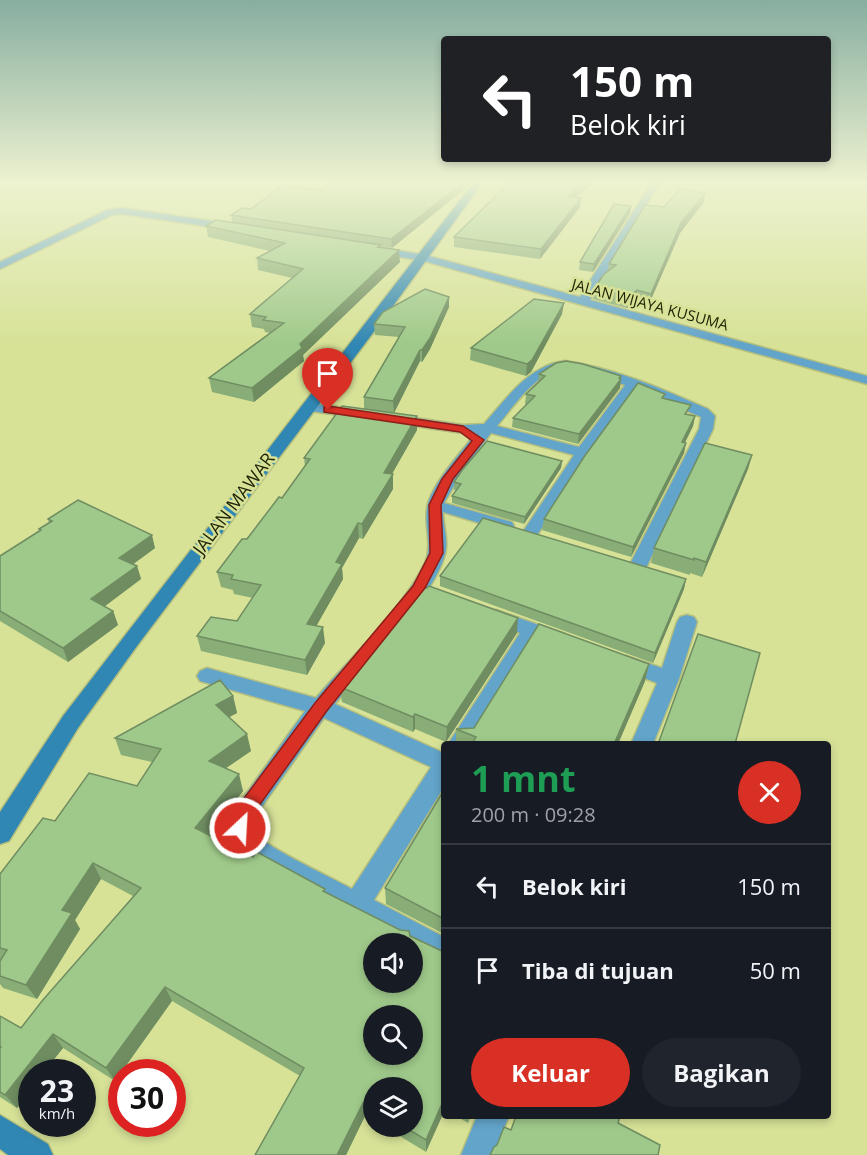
<!DOCTYPE html>
<html lang="id">
<meta charset="utf-8">
<style>
:root{--surface:#171b24;--page:#20242c;--text:#f1f3f6;--muted:#9ea1a6;--line:#363941;--accent:#d93025}
body{margin:0;font-family:"Open Sans",sans-serif;background:var(--page);color:var(--text);height:100vh;display:flex;flex-direction:column;font-size:22px;white-space:nowrap}
*{box-sizing:border-box;margin:0}
p{font-size:20px;color:var(--muted)}
.icon{flex:none;width:33px;height:33px;fill:none;stroke:currentColor;stroke-width:2;stroke-linecap:round;stroke-linejoin:round}
.map{position:relative;flex:1;overflow:hidden}
.drawer{position:absolute;left:441px;top:741px;width:390px;height:378px;display:flex;flex-direction:column;background:var(--surface);border-radius:6px;box-shadow:0 3px 9px #0003}
.drawer>*{flex:none}
.top-card{position:absolute;left:441px;top:36px;width:390px;height:126px;border-radius:6px;box-shadow:0 3px 9px #0003;background:#202124;color:#fff;overflow:hidden}
.fabs{position:absolute;left:363px;top:933px;display:grid;gap:12px}
.fabs a{display:grid;place-items:center;width:60px;height:60px;border-radius:50%;background:var(--surface);box-shadow:0 3px 9px #0003;font-size:30px}
.speed{position:absolute;left:18px;top:1059px;display:flex;gap:12px;font-size:30px;font-weight:700;text-align:center}
.speed>*{display:grid;place-content:center;width:78px;height:78px;border-radius:50%;background:var(--surface);box-shadow:0 3px 9px #0003;line-height:1}
.speed small{font-size:15px;font-weight:400}
.speed .limit{border:9px solid #d22;background:#fff;color:#111}
.pin{position:absolute;display:grid;place-items:center;width:51px;height:51px;color:#fff;margin:-62px -26px;border-radius:50% 50% 50% 0;rotate:-45deg;box-shadow:0 0 6px #0007}
.pin .icon{rotate:45deg}
.me{position:absolute;width:66px;margin:-33px;rotate:25deg;stroke-linejoin:round;filter:drop-shadow(0 0 4px #0008)}
.turn{display:flex;align-items:center;gap:21px;height:126px;padding:0 30px;font-size:27px}
.turn .icon{width:78px;height:78px;stroke-width:2.5}
.turn b{display:block;font-size:42px;line-height:51px}
.round{display:grid;place-items:center;flex:none;width:63px;height:63px;border-radius:32px;background:var(--page)}
.overview{display:flex;align-items:center;justify-content:space-between;height:102px;padding:0 30px}
h1{font-size:36px;font-weight:700;line-height:45px;color:#1e9e55}
.action{display:flex;gap:12px;margin-top:auto;padding:12px 30px}
.action a{flex:1;height:69px;border-radius:36px;background:var(--accent);color:#fff;font-size:24px;font-weight:700;line-height:69px;text-align:center}
.action a+a{background:var(--page);color:var(--text)}
ul{padding:0;list-style:none}
li{display:flex;align-items:center;gap:18px;height:84px;padding:0 30px;border-top:2px solid var(--line)}
li div{flex:1}
li b{display:block;font-size:22px}
li em{font-style:normal}
.map>svg:first-child{display:block}
</style>
<div class="map">
<svg width="867" height="1155" viewBox="0 0 867 1155">
<rect width="100%" height="100%" fill="#d7e297"/>
<g fill="none" stroke-linecap="round" stroke-linejoin="round">
<defs>
<g id="street">
<polygon points="652,182 660,182 590,300 867,376 867,384 424,261 376,253 371,250 376,247 425,255 580,297"/>
<polygon points="122,208 233,224 238,227 233,230 122,214 112,215 0,269 0,262 107,210"/>
<path d="M565 361C615 368 662 389 708 409L715 416 713 429 647 566 644 570H632L629 566 699 429 701 417 636 389 581 466 536 537H524L522 533 574 455 491 433 462 472 444 503 512 522 514 526 512 530 506 531 443 512C443 526 449 541 445 554 435 596 363 669 335 704L444 753V787L374 900 444 937V965L412 949V944H402L255 862C238 850 227 837 231 815L305 711 200 681 197 676 200 671 207 668 316 698C350 658 403 609 425 563 433 544 424 527 427 509 429 487 462 451 476 433H463L394 423 387 419 389 416 394 415 463 425 484 424C506 399 529 365 565 361ZM565 368 582 371 625 385 579 447 497 426C514 406 537 371 565 368ZM324 718 431 767 352 889C335 879 262 846 255 832 253 828 254 822 254 818Z"/>
<polygon points="308,403 361,410 368,414 361,418 303,410 301,407"/>
<polygon points="496,610 565,634 568,639 565,644 558,646 536,638 471,744 448,744 520,633 489,622 487,617 489,612"/>
<polygon points="687,615 694,617 697,622 679,679 653,744 631,744 657,683 619,668 616,663 619,658 626,656 662,668 677,622 680,617"/>
<polygon points="477,1116 509,1116 493,1155 461,1155"/>
</g>
<g id="secondary">
<polygon points="474,182 483,182 385,317 137,646 78,728 9,841 0,844 0,812 63,716"/>
<polygon points="0,1115 48,1144 53,1155 8,1155 0,1149"/>
</g>
</defs>
<!-- street casing -->
<use href="#street" stroke="#b6bf7c" stroke-width="3"/>
<!-- secondary casing -->
<use href="#secondary" stroke="#b6bf7c" stroke-width="3"/>
<!-- street -->
<use href="#street" fill="#63a4ca" fill-rule="evenodd"/>
<!-- secondary -->
<use href="#secondary" fill="#3187b3" fill-rule="evenodd"/>
</g>
<!-- wall -->
<g fill="#89ad77">
<polygon points="473,182 392,248 381,246 381,248 400,262 303,355 304,361 254,402 212,392 209,378 270,333 265,332 264,329 252,327 250,314 292,278 258,270 257,258 270,251 208,237 206,226 232,222 231,215 323,190"/>
<polygon points="595,182 576,198 580,207 540,259 454,247 454,237"/>
<polygon points="704,202 680,233 649,304 635,301 627,308 593,299 595,288 608,270 609,264 664,207"/>
<polygon points="631,206 630,213 593,272 579,270 580,262"/>
<polygon points="449,307 430,349 422,362 420,361 394,413 364,409 364,397 399,337 375,335 374,324"/>
<polygon points="562,314 531,372 526,376 470,360 471,348"/>
<polygon points="539,374 621,376 620,388 578,444 512,427 513,418 527,404 525,404 526,394 538,383"/>
<polygon points="665,394 664,399 688,415 695,416 693,426 685,443 686,443 684,453 631,557 542,530 544,519"/>
<polygon points="417,416 417,430 392,474 393,489 363,539 359,538 342,568 343,579 316,626 325,643 307,675 201,651 197,636 237,621 253,598 234,594 233,590 221,587 217,572 282,498 305,466 304,458"/>
<polygon points="752,455 748,469 702,577 690,573 690,575 651,563 654,548"/>
<polygon points="562,461 561,468 524,524 452,503 452,496 456,490 454,490 454,482"/>
<polygon points="48,519 155,548 133,564 137,566 141,579 104,606 113,611 118,625 68,662 0,621 0,556 40,530 39,529 49,523"/>
<polygon points="440,576 686,579 684,589 653,663 440,586"/>
<polygon points="399,618 517,633 446,742 415,729 413,732 342,702 340,687"/>
<polygon points="649,664 645,681 618,744 456,744 456,729 474,728"/>
<polygon points="233,696 237,713 229,717 251,751 226,768 243,791 208,835 253,857 325,889 325,892 444,952 426,1152 383,1126 412,1126 374,1088 374,1121 365,1116 346,1155 255,1155 300,1076 172,1001 115,1081 63,1048 44,1072 32,1072 32,1089 17,1108 0,1097 0,1016 21,1028 133,896 101,879 75,920 80,929 37,999 3,988 0,984 0,961 1,960 0,960 0,874 55,821 137,786 152,762 121,755 115,738"/>
<polygon points="444,790 444,934 386,904 385,888"/>
<polygon points="456,1116 471,1116 468,1123"/>
</g>
<!-- shaded-wall -->
<g fill="#6f8d61">
<polygon points="464,182 473,182 392,248 391,239"/>
<polygon points="585,182 595,182 566,205 567,197"/>
<polygon points="705,193 704,202 680,233 649,304 651,294 681,223"/>
<polygon points="581,198 580,207 540,259 541,249"/>
<polygon points="631,206 630,213 593,272 594,264"/>
<polygon points="399,250 400,262 303,355 304,361 254,402 252,388"/>
<polygon points="637,290 635,301 627,308 629,297"/>
<polygon points="449,297 449,307 430,349 422,362 422,350"/>
<polygon points="564,303 562,314 531,372 526,376 527,364"/>
<polygon points="420,350 420,361 394,413 393,401"/>
<polygon points="621,376 620,380 621,379 620,388 578,444 579,434"/>
<polygon points="417,416 417,430 385,486 393,474 393,489 363,539 362,524 384,473"/>
<polygon points="695,416 693,426 680,452 682,442"/>
<polygon points="686,443 684,453 631,557 633,547"/>
<polygon points="752,455 748,469 702,577 706,562"/>
<polygon points="562,461 561,468 524,524 525,517"/>
<polygon points="358,523 359,538 342,568 343,579 309,639 307,624 336,562"/>
<polygon points="152,535 155,548 124,571 119,558"/>
<polygon points="137,566 141,579 96,613 91,599"/>
<polygon points="686,579 684,589 653,663 655,653"/>
<polygon points="113,611 118,625 68,662 63,648"/>
<polygon points="518,618 517,633 446,742 447,727"/>
<polygon points="323,627 325,643 307,675 305,660"/>
<polygon points="649,664 645,681 618,744 614,744"/>
<polygon points="233,696 237,713 220,722 216,705"/>
<polygon points="415,714 415,729 413,732 413,717"/>
<polygon points="247,734 251,751 213,777 209,761"/>
<polygon points="239,774 243,791 201,845 195,828"/>
<polygon points="93,863 101,879 75,920 80,929 37,999 26,985 62,910"/>
<polygon points="165,987 172,1001 115,1081 106,1068"/>
<polygon points="53,1034 63,1048 44,1072 32,1072 32,1089 17,1108 5,1095"/>
<polygon points="444,1099 444,1112 426,1152 426,1140"/>
<polygon points="363,1103 365,1116 346,1155 337,1155"/>
</g>
<!-- building -->
<g fill="#9fc98a" stroke="#6f8d61" stroke-width="1.5" fill-rule="evenodd">
<polygon points="332,182 464,182 391,239 231,215 242,208 251,209 282,186 323,190"/>
<polygon points="510,182 585,182 567,197 581,198 541,249 454,237"/>
<polygon points="680,189 705,193 681,223 651,294 637,290 629,297 595,288 603,275 616,265 609,264 645,205 664,207"/>
<polygon points="614,204 631,206 594,264 580,262"/>
<polygon points="216,220 381,245 378,247 399,250 300,344 302,348 252,388 209,378 284,323 263,320 266,317 250,314 303,269 257,258 285,243 206,226"/>
<polygon points="425,289 449,297 430,338 422,350 420,350 393,401 364,397 405,327 374,324 383,312"/>
<polygon points="534,299 564,303 532,360 527,364 471,348"/>
<polygon points="566,361 583,364 621,376 619,378 621,379 579,434 513,418 535,396 526,394 545,376 539,374 556,363"/>
<polygon points="638,383 665,394 662,398 691,405 685,414 695,416 682,442 686,443 633,547 544,519 584,457"/>
<polygon points="342,406 417,416 384,473 393,474 362,524 358,523 336,562 342,564 307,624 323,627 305,660 197,636 211,617 237,621 261,585 231,579 233,575 217,572 242,539 247,539 279,497 282,498 310,459 304,458"/>
<polygon points="487,441 562,461 525,517 452,496 461,484 454,482 463,469"/>
<polygon points="705,443 752,455 706,562 694,558 694,560 654,548"/>
<polygon points="78,500 152,535 119,558 137,566 91,599 113,611 63,648 0,611 0,556 41,530 39,529 52,521 48,519"/>
<polygon points="483,518 686,579 655,653 440,576"/>
<polygon points="429,586 518,618 447,727 415,714 413,717 340,687 396,616 399,618 423,587 427,588"/>
<polygon points="539,624 649,664 614,744 472,744 476,737 456,729 474,728"/>
<polygon points="698,634 760,653 735,744 658,744"/>
<path d="M220 680 233 696 216 705 247 734 209 761 239 774 195 828 253 857 257 852 325 889 323 891 400 930 409 931 410 936 444 952V1099L426 1140 403 1126H412V1088H374V1109L363 1103 337 1155H255L304 1068 165 987 106 1068 53 1034 5 1095 0 1092V1048L1 1047 0 1046V1016L21 1028 42 1001 141 888 93 863 62 910 72 913 26 985 0 976V961L7 950 0 948V874L43 818 55 821 89 773 137 786 161 749 115 738ZM374 944H412V982H374ZM374 1016H412V1054H374Z"/>
<polygon points="444,790 444,919 385,888"/>
<polygon points="516,1116 620,1116 618,1123 660,1145 658,1155 490,1155 494,1147 497,1145 504,1127 511,1130"/>
</g>
<!-- sky -->
<linearGradient id="sky" x2="0" y2="1"><stop stop-color="#87aea0"/><stop offset="0.53" stop-color="#edf2d0"/><stop offset="1" stop-color="#edf2d0" stop-opacity="0"/></linearGradient>
<rect width="867" height="344" fill="url(#sky)"/>
<!-- route -->
<polygon fill="#d93025" stroke="#8d1f18" stroke-width="1.5" points="328,406 463,426 484,440 453,479 441,505 443,553 425,588 326,712 251,817 246,834 240,836 233,834 231,828 236,809 315,703 413,586 430,553 429,505 442,479 472,441 460,432 324,412 324,407"/>
<g text-anchor="middle" stroke-width="5" stroke-linejoin="round" paint-order="stroke">
<!-- far-street labels -->
<g font-size="15" fill="#1d2103" stroke="#d7e297">
<text transform="translate(650 305) rotate(15)" y="5">JALAN WIJAYA KUSUMA</text>
</g>
<!-- street labels -->
<g font-size="18" fill="#1d2103" stroke="#d7e297">
<text transform="translate(234 504) rotate(-53)" y="6">JALAN MAWAR</text>
</g>
</g>
</svg>
<div class="fabs">
<a><svg class="icon" aria-label="sound" viewBox="0 0 24 24"><path d="M4 9h4l5-4v14l-5-4H4zM17 9q2 3 0 6"/></svg></a>
<a><svg class="icon" aria-label="search" viewBox="0 0 24 24"><circle cx="10" cy="10" r="6"/><path d="M15 15l6 6"/></svg></a>
<a><svg class="icon" aria-label="layers" viewBox="0 0 24 24"><path d="M12 4l9 5-9 5-9-5zM3 14l9 5 9-5"/></svg></a>
</div>
<div class="speed"><div>23<small>km/h</small></div><div class="limit">30</div></div>
<div class="pin" style="left:328px;top:410px;background:#d93025"><svg class="icon" aria-label="arrive" viewBox="0 0 24 24"><path d="M6 21V4h12l-3 4 3 4H6"/></svg></div>
<svg class="me" style="left:240px;top:828px" viewBox="-20 -20 40 40"><circle r="17" fill="#d93025" stroke="#fff" stroke-width="3"/><path d="M0-11L8 9 0 5-8 9z" fill="#fff"/></svg>
<div class="top-card">
<div class="turn"><svg class="icon" aria-label="left" viewBox="0 0 24 24"><path d="M17 20v-9H6M10 6l-5 5 5 5"/></svg><div><b>150 m</b>Belok kiri</div></div>
</div>
<section class="drawer">
<div class="overview"><div><h1>1 mnt</h1><p>200 m · 09:28</p></div><a class="round" style="background:#d93025;color:#fff"><svg class="icon" aria-label="close" viewBox="0 0 24 24"><path d="M6 6l12 12M18 6L6 18"/></svg></a></div>
<ul>
<li><svg class="icon" aria-label="left" viewBox="0 0 24 24"><path d="M17 20v-9H6M10 6l-5 5 5 5"/></svg><div><b>Belok kiri</b></div><em>150 m</em></li>
<li><svg class="icon" aria-label="arrive" viewBox="0 0 24 24"><path d="M6 21V4h12l-3 4 3 4H6"/></svg><div><b>Tiba di tujuan</b></div><em>50 m</em></li>
</ul>
<div class="action"><a>Keluar</a><a>Bagikan</a></div>
</section>
</div>
